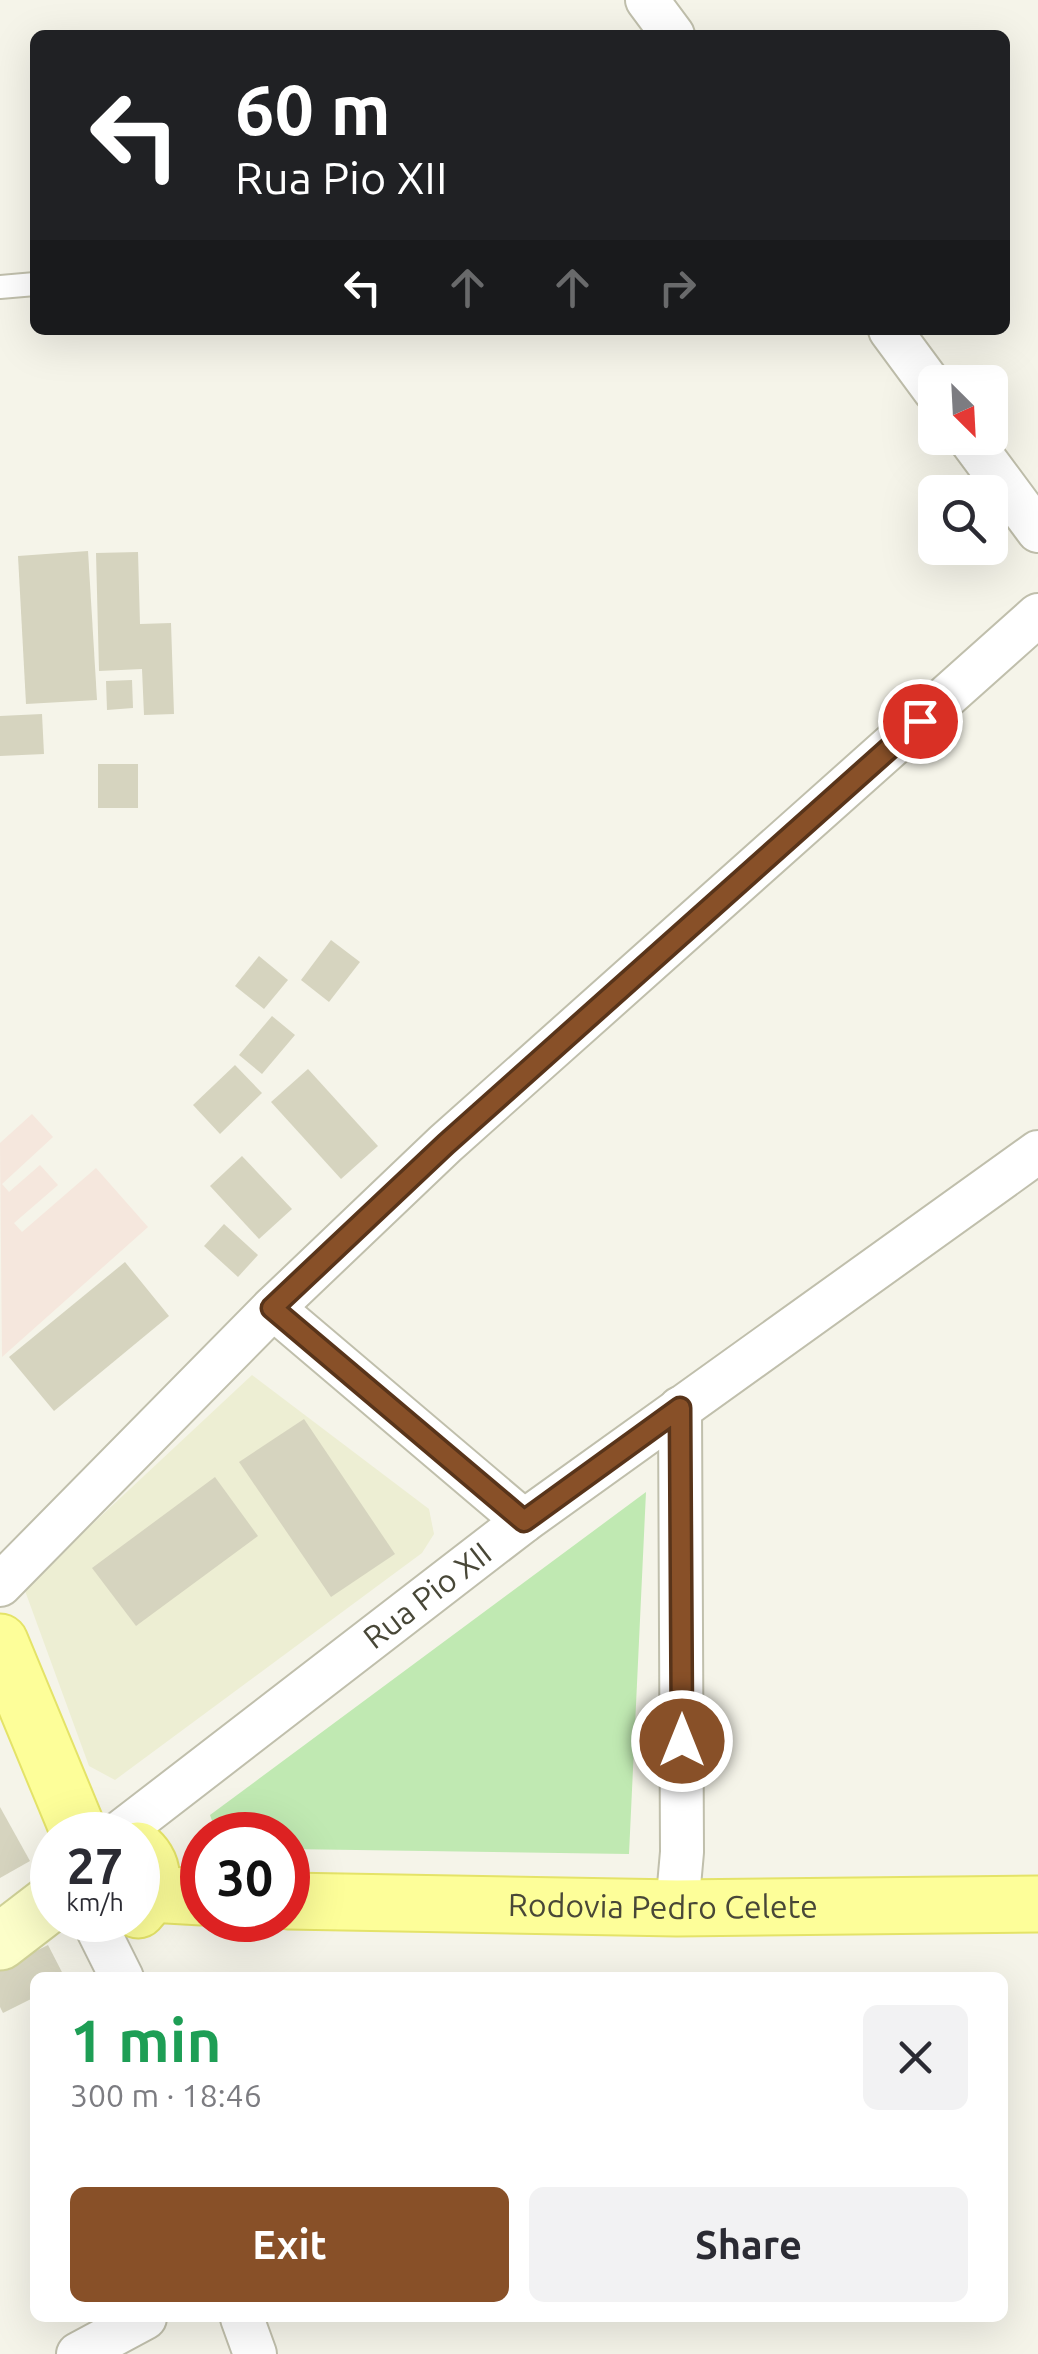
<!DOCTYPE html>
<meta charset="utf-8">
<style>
:root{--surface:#fff;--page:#f2f2f3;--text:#2b2b33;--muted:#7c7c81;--accent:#885028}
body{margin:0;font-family:Ubuntu,sans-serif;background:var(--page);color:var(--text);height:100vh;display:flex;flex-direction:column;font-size:38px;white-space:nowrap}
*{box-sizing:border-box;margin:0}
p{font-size:32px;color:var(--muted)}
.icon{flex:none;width:55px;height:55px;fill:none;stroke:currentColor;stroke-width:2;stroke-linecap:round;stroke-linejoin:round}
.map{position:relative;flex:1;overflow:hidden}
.details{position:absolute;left:30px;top:1972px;width:978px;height:350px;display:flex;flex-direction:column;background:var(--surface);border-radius:15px;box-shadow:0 10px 40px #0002}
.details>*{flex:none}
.guide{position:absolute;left:30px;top:30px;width:980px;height:305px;border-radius:15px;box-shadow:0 10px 40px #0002;background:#202124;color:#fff;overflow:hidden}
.needle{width:65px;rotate:156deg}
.buttons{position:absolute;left:918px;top:365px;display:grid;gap:20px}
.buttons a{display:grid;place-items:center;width:90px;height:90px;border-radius:15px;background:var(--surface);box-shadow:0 10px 40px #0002;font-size:50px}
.speed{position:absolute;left:30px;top:1812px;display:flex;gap:20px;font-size:50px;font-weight:700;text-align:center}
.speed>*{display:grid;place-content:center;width:130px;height:130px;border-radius:50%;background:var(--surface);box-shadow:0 10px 40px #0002;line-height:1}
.speed small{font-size:25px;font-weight:400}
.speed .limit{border:15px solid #d22;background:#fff;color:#111}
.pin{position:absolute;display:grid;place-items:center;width:85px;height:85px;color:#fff;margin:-42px;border:5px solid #fff;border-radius:50%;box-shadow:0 2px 10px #0007}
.me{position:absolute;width:110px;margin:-55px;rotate:0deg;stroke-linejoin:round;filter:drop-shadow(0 0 8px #0008)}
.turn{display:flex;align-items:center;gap:35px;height:210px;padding:0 40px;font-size:45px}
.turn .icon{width:130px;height:130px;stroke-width:2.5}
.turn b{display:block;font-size:70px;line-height:85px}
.lanes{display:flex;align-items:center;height:95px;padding:0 40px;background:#0003;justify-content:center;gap:50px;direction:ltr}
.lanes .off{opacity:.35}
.round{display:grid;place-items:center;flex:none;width:105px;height:105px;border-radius:15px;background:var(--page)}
.head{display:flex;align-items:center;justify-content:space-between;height:170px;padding:0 40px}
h1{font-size:60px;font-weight:700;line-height:75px;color:#1e9e55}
.action{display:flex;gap:20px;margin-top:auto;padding:20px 40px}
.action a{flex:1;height:115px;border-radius:15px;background:var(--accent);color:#fff;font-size:40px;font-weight:700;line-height:115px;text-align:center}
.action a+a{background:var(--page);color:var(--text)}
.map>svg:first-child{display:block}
</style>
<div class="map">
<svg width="1038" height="2354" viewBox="0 0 1038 2354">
<rect width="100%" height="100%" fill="#f5f4e9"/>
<!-- education -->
<polygon fill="#edeed3" points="252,1375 429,1509 434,1534 422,1553 115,1780 89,1766 24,1588"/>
<!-- medical -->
<polygon fill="#f5e7dd" points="32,1114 53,1137 2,1184 9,1192 40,1165 58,1185 14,1223 22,1232 96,1168 148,1227 2,1357 0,1143"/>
<!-- green -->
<polygon fill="#c0e9b2" points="646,1492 629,1854 288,1849 288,1835 217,1835 210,1815"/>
<!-- building -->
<g fill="#d6d4bf">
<polygon points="88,551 97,700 26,704 18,556"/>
<polygon points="138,552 140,624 171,623 174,714 144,715 142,669 99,671 96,553"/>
<polygon points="132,680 133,708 107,710 106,681"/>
<polygon points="42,714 44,754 0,756 0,716"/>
<rect x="98" y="764" width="40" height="44"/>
<polygon points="331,940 360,962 329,1002 301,980"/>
<polygon points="259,956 288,980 264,1009 235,986"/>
<polygon points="272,1016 295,1035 262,1074 239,1055"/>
<polygon points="235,1065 262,1093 220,1134 193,1105"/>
<polygon points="308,1069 378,1146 341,1179 271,1102"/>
<polygon points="242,1156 292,1209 259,1239 210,1186"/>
<polygon points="224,1224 258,1255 238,1277 204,1246"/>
<polygon points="125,1262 169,1316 54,1411 9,1357"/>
<polygon points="304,1419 395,1554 331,1597 239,1462"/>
<polygon points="215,1477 258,1536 136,1626 92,1568"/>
<polygon points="0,1807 30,1861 0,1878"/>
<polygon points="48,1945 65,1978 35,1978 35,1997 3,2013 0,2007 0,1969"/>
</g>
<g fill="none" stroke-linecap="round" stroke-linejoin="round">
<defs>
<polyline id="lane" points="0,287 35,284"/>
<g id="street">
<polyline points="647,0 673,35"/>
<polyline points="890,330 935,391"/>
<polyline points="969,438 1038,531"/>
<polyline points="273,1308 524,1521"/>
<polyline points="0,1585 273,1308 445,1144 1038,615"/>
<path id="s1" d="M117 1835 524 1521 1038 1152"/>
<polyline points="677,1908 682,1852 680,1408"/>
<polyline points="93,1920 122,1978"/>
<polyline points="242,2318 255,2354"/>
<polyline points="78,2354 145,2318"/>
</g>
<polyline id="secondary" points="0,1942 52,1902"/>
<g id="primary">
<polyline points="0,1642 80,1835"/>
<path d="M138 1850C157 1867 155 1892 138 1910"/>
<polyline points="150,1894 202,1897"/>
<path id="s2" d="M288 1901 677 1908 1038 1904"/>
</g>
</defs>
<!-- lane casing -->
<use href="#lane" stroke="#c0bfac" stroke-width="26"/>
<!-- street casing -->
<use href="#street" stroke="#c0bfac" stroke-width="46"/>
<!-- secondary casing -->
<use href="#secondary" stroke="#cfd197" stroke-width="59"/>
<!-- primary casing -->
<use href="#primary" stroke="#e4e368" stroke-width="59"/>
<!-- lane -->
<use href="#lane" stroke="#fff" stroke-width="22"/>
<!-- street -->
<use href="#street" stroke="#fff" stroke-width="42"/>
<!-- secondary -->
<use href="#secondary" stroke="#fcfec9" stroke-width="55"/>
<!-- primary -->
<use href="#primary" stroke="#fdfe99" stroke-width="55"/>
</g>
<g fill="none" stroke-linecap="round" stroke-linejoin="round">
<defs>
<polyline id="route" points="682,1741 680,1408 524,1521 272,1308 446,1144 920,721"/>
</defs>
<!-- route casing -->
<use href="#route" stroke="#58341a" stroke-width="25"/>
<!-- route -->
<use href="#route" stroke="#885028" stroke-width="18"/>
</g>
<g text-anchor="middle" stroke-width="9" stroke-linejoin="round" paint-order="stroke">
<!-- street labels -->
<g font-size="32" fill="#484737" stroke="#fff">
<text dy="11" stroke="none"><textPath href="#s1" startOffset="392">Rua Pio XII</textPath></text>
<text dy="11" stroke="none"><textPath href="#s2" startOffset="375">Rodovia Pedro Celete</textPath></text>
</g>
</g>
</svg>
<div class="buttons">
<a><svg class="needle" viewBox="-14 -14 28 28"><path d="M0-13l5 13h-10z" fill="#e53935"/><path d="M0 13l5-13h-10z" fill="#7c7c81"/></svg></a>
<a><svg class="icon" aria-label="search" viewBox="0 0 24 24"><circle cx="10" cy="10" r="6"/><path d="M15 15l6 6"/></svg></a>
</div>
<div class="speed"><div>27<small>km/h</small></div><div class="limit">30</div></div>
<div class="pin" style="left:920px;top:721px;background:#d93025"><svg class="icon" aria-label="arrive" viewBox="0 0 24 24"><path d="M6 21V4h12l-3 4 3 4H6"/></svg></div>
<svg class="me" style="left:682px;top:1741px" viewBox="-20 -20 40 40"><circle r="17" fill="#885028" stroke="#fff" stroke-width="3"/><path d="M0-11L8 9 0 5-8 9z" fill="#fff"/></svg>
<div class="guide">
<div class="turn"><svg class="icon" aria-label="left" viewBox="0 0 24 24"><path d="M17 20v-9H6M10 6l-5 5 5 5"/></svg><div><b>60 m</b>Rua Pio XII</div></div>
<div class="lanes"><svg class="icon" aria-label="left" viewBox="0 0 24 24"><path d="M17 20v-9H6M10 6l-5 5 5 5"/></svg><svg class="icon off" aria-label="ahead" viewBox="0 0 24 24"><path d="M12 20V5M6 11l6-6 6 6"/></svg><svg class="icon off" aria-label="ahead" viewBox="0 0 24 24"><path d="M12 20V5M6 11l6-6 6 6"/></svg><svg class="icon off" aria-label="right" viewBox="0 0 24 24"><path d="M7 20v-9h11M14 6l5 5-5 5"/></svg></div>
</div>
<section class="details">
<div class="head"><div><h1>1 min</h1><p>300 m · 18:46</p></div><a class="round"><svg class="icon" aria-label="close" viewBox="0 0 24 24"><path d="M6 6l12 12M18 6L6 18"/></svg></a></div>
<div class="action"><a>Exit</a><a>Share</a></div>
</section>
</div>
